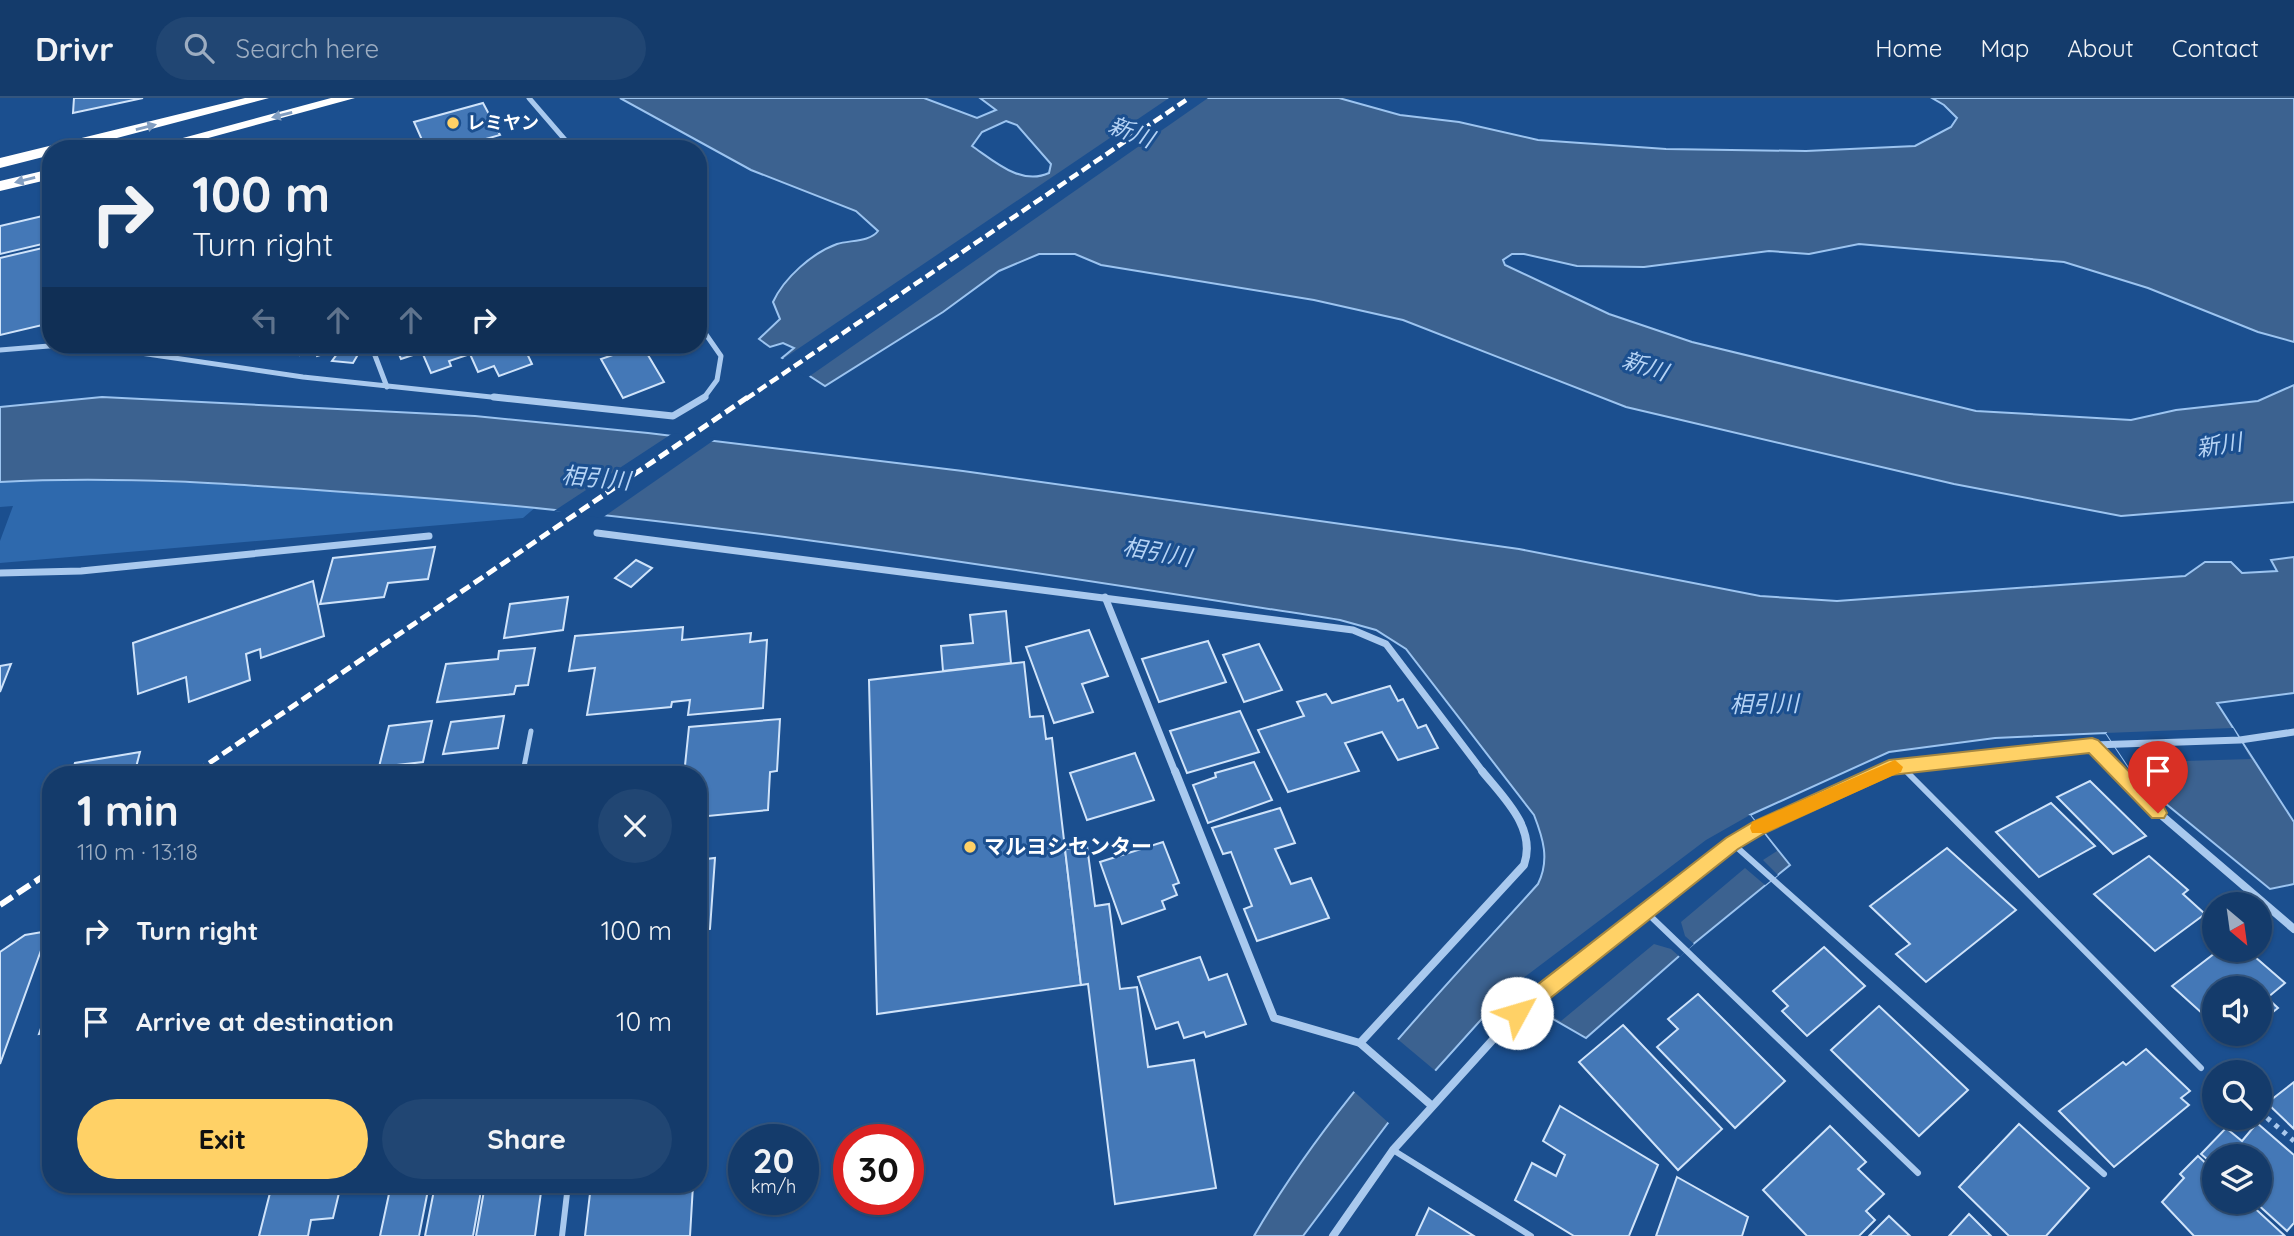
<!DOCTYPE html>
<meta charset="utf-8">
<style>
:root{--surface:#143b6b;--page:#214673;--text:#f1f3f6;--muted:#9dadc1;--line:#33557e;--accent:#ffd166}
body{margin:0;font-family:Quicksand,"Noto Sans JP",sans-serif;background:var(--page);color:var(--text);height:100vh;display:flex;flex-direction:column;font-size:26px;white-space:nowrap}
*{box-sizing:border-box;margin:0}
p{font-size:23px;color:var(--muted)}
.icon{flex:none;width:38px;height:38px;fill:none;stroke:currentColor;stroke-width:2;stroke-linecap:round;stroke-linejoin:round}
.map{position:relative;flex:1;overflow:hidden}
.drawer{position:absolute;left:42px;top:668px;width:665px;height:427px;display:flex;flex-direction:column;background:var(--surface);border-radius:28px;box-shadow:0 2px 5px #0004,0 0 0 2px var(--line)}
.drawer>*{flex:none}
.guide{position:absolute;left:42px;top:42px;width:665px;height:214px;border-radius:28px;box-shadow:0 2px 5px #0004,0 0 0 2px var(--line);background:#143b6b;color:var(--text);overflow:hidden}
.needle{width:46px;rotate:151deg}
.buttons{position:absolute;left:2202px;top:794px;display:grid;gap:14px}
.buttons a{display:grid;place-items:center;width:70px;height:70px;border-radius:50%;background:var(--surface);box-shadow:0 2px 5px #0004,0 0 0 2px var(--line);font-size:35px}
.speed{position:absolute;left:728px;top:1026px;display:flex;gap:14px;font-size:35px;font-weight:700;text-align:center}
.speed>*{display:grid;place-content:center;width:91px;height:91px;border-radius:50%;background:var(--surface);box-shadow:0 2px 5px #0004,0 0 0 2px var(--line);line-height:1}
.speed small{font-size:18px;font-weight:400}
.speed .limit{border:10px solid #d22;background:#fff;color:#111}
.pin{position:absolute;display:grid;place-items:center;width:60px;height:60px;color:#fff;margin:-72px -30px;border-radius:50% 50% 50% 0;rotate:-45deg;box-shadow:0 0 7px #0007}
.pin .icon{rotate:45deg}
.me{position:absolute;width:77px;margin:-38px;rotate:51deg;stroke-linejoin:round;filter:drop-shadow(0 0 5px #0008)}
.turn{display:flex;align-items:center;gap:24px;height:147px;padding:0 35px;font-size:32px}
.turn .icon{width:91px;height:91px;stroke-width:2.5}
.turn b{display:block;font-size:49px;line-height:60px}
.lanes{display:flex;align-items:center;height:66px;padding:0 35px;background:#0003;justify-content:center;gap:35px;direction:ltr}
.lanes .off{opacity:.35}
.round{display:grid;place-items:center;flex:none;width:74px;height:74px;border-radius:37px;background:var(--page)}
.summary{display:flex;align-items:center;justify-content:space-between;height:119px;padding:0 35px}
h1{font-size:42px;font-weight:700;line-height:52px}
.cta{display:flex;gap:14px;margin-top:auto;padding:14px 35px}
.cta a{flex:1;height:80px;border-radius:42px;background:var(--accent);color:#111;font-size:28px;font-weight:700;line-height:80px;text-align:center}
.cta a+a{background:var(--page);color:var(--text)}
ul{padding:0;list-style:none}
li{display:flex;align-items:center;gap:21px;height:91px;padding:0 35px}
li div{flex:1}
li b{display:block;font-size:26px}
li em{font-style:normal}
header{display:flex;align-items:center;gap:42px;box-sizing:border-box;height:98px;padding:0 35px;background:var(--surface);border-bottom:2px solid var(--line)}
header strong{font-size:33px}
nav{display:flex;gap:38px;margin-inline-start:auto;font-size:24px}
.search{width:490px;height:63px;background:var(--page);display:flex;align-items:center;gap:18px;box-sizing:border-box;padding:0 24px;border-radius:38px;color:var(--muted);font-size:26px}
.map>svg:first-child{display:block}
</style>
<header>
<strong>Drivr</strong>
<div class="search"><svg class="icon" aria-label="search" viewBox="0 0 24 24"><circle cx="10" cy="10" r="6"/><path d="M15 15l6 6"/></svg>Search here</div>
<nav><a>Home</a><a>Map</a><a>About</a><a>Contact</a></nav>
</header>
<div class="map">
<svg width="2294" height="1138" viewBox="0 0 2294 1138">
<rect width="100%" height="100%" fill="#1b4f8f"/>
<!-- green -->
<polygon fill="#2e69ad" points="51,381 224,386 537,408 523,420 0,465 0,443 13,408 0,409 0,384"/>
<!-- water -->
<g fill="#3c6290" stroke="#9cc4f0" stroke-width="2" fill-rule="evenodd">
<path d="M620 0H924L977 20 996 12 980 0H1339L1400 17 1459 24 1538 42 1666 51 1806 53 1915 48 1951 29 1957 20 1944 7 1932 0H2294V244L2258 234 2148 190 2064 164 1859 146 1809 156 1769 153 1644 169 1577 168 1524 156H1512L1503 162 1505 167 1609 216 1692 244 1976 313 2131 322 2176 312 2258 303 2294 287V404L2121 418 1954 386 1626 309 1403 222 1314 202 1101 167 1075 156H1039L999 173 943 214 825 288 782 260 794 250 783 245 770 249 759 241 780 221 773 204C784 180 812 155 837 146 850 142 870 144 878 133L856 113 751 72ZM1006 23 1017 27 1051 66 1049 75C1021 88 994 63 972 48L982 34Z"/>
<path d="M102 299 475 318 648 335 963 373 1519 451 1760 498 1837 503 2185 478 2205 464H2231L2242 475 2277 473 2271 462 2294 459V595L2217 605 2294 724V786L2270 791 2138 683 2106 635 1995 640 1889 654 1750 717 1790 767 1686 852 1586 940 1506 894 1388 1025 1303 1138H1254C1330 1006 1437 898 1538 786 1550 762 1543 740 1534 717L1406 551 1376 532 1340 522C1018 472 697 419 372 396 249 387 124 377 0 384V309Z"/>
</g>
<!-- pier -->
<g fill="#1b4f8f">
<polygon points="1169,0 1208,0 807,280 780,263"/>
<polygon points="673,335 717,340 602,420 554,413"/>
<polygon points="2233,630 2251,661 2151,664 2138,683 2106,635"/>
<polygon points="1750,717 1777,753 1763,762 1778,777 1765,787 1745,770 1681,824 1685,838 1694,846 1680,859 1671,851 1654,846 1561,923 1506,893 1706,742"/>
<polygon points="1395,939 1438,975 1391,1027 1350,990"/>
</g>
<!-- building -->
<g fill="#4478b7" stroke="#cfe3fa" stroke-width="2">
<polygon points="74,0 143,0 73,15"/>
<polygon points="483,5 500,37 472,45 475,51 426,51 414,24"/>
<polygon points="51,116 51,144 0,156 0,128"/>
<polygon points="51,148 51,225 0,237 0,160"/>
<polygon points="297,247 328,247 330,254 317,258 315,253 300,257"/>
<polygon points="395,247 523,247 532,266 499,278 494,268 478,274 470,256 449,263 451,268 431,275 422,254 401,261"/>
<polygon points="642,247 664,284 623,300 601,261"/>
<polygon points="340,252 360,253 353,265 332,263"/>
<polygon points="435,449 428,481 388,485 384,499 320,506 333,460"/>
<polygon points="636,462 652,470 631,489 615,480"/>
<polygon points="313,483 324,538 261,560 260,551 246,556 250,582 189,604 186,579 138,596 133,545"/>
<polygon points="568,499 563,532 504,540 510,506"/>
<polygon points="1006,513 1011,565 943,573 941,548 973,545 970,517"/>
<polygon points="683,529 682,542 751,535 750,544 767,542 763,610 688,617 690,602 672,604 671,609 587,617 595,570 569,573 575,538"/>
<polygon points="1089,532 1108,578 1082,586 1093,614 1054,625 1026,549"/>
<polygon points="1208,543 1226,584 1159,604 1142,561"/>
<polygon points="1259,546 1282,592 1244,604 1223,557"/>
<polygon points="535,550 528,587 516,588 514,596 437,604 446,566 498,561 499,553"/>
<polygon points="1024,564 1030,619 1043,618 1046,641 1052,640 1081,887 877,916 869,582"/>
<polygon points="11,566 0,594 0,568"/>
<polygon points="1390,588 1398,603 1403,601 1418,630 1426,627 1438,650 1398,662 1382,634 1345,645 1359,673 1288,694 1258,632 1304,618 1297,604 1326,596 1332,605"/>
<polygon points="1240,613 1259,654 1187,675 1170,633"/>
<polygon points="504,618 498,650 443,656 451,624"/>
<polygon points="780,621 777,673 770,674 768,712 698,719 698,677 684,677 689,629"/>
<polygon points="432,623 423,664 379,669 389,628"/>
<polygon points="140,654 134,677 71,677 75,665"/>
<polygon points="1135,655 1154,702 1087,722 1070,675"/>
<polygon points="1254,664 1272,702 1208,725 1193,687 1216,679 1215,675"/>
<polygon points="2090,683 2146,738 2113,756 2057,699"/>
<polygon points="2051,705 2095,748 2039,779 1996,734"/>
<polygon points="1280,710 1295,745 1275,751 1291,786 1311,780 1329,820 1257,843 1244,811 1252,808 1231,754 1223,756 1212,730"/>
<polygon points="1163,744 1179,785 1173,787 1177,797 1162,803 1165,811 1122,826 1100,764"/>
<polygon points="1087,748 1095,808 1109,806 1120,891 1137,889 1148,969 1194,962 1216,1090 1115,1106 1088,886 1081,887 1065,751"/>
<polygon points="1947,750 2016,812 1926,884 1896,856 1910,846 1870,808"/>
<polygon points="2149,758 2188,792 2183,796 2205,816 2155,853 2094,796"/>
<polygon points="715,760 710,831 698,833 698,762"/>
<polygon points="48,833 0,966 0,854 25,837"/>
<polygon points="1824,849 1865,888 1807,938 1782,913 1788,908 1773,893"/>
<polygon points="2219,852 2247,852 2285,885 2267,900 2278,910 2259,925 2259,891 2214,891 2214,917 2209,913 2204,917 2172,888"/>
<polygon points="1200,859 1209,882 1227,876 1246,926 1206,939 1204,934 1184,940 1178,924 1156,931 1138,879"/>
<polygon points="1698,896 1785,983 1735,1030 1657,949 1678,931 1668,921"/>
<polygon points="51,901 51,934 39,936"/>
<polygon points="708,903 699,1023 698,1023 698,904"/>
<polygon points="1879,908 1968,992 1919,1038 1831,952"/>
<polygon points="1623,927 1722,1031 1678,1072 1579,964"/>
<polygon points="2146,951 2190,993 2181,1000 2189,1007 2114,1069 2059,1013 2123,964 2126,967"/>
<polygon points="2294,984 2294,1031 2267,1005"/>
<polygon points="1560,1008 1658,1067 1629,1138 1574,1138 1515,1102 1532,1065 1556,1078 1565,1057 1543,1043"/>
<polygon points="2257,1025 2294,1057 2294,1125 2287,1133 2255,1104 2259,1104 2259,1059 2214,1059 2214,1067 2201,1056 2226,1030 2242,1043"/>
<polygon points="2019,1026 2089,1090 2046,1138 2009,1138 1959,1089"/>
<polygon points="1830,1028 1866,1064 1858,1071 1884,1096 1866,1113 1875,1122 1859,1138 1807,1138 1763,1092"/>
<polygon points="2198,1058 2214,1073 2214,1104 2248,1104 2285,1138 2194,1138 2162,1104 2184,1080 2180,1076"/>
<polygon points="1677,1079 1748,1119 1742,1138 1656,1138"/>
<polygon points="272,1087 398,1087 339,1095 333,1120 311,1122 308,1138 259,1138"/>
<polygon points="435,1087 482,1087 473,1138 425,1138"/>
<polygon points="485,1087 542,1087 535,1138 476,1138"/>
<polygon points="591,1087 693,1087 690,1138 585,1138"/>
<polygon points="428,1092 419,1138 380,1138 389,1096"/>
<polygon points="1429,1110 1474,1138 1416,1138"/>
<polygon points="1969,1116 1991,1138 1949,1138"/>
<polygon points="1889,1118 1910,1138 1869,1138"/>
</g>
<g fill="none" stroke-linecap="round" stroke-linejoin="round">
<!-- path -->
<polyline stroke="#a9c9ee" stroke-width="5" stroke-dasharray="4.5 6" stroke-linecap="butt" points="2259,1013 2294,1043"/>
<!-- lane-far1 -->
<g stroke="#a9c9ee" stroke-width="5">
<polyline points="1902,668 1908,674"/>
<polyline points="523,674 531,633"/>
</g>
<!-- lane -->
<g stroke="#a9c9ee" stroke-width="6">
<polyline points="1906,673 2201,970"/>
<polyline points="523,677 524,673"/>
<polyline points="1732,745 2104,1076"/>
<polyline points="1644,812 1918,1075"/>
<polyline points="1393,1052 1531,1138"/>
<polyline points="562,1138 568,1087"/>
</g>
<!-- street-far2 -->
<g stroke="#a9c9ee" stroke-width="5">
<polyline points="529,0 573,51"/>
<polyline points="698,225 721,258 717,282 703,301"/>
<polyline points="371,247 387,289"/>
<polyline points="0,252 61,247 120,252 303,279 511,301"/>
</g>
<!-- street-far1 -->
<g stroke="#a9c9ee" stroke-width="7">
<polyline points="494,299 673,318 705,299"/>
<polyline points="597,435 1353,532 1386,546 1483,674"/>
<polyline points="0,475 81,473 429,438"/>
<polyline points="1105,499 1175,674"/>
<polyline points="2093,647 2118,674"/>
<polyline points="1880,674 1889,670 2093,647 2240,642 2294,634"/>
</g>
<!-- street -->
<g stroke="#a9c9ee" stroke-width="8">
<polyline points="1175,673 1274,920 1360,945 1431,1007"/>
<polyline points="2116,673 2139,698 2294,831"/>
<path d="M1360 945 1524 767C1537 730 1503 699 1482 673"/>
<polyline points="1333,1138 1393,1052 1517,915 1732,745 1759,729 1883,673"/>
</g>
<!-- highway -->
<g fill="#fff" fill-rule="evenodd">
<polygon points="245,0 269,0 75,51 51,51 51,57 0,70 0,60"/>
<polygon points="331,0 355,0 168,51 142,51"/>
<polygon points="51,71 51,81 0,93 0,83"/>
</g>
<!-- rail-far2 -->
<polyline stroke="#fff" stroke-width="4.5" stroke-dasharray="10 4.5" stroke-linecap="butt" points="746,301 1189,0"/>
<!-- rail-far1 -->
<polyline stroke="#fff" stroke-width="5" stroke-dasharray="11 5" stroke-linecap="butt" points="196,674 748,299"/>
<!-- rail -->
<g stroke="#fff" stroke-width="6" stroke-dasharray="15 6" stroke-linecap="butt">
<polyline points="192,677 199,673"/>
<polyline points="0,807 51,773"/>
</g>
</g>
<!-- one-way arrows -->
<defs><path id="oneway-solid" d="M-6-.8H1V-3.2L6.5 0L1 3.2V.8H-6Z" transform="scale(1.75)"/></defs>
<g fill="#829ec1">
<use href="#oneway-solid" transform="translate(282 17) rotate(166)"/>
<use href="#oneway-solid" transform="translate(146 29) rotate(-14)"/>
<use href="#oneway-solid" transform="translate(25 82) rotate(166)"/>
</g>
<!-- route -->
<polygon fill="#ffd166" stroke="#a68842" stroke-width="2" points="2092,640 2098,642 2164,709 2167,715 2164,720 2152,720 2089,655 1891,677 1765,735 1738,751 1524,921 1517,924 1510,921 1508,915 1510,908 1726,740 1753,724 1889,662"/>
<!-- slow -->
<polygon fill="#f59e0b" points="1895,662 1903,669 1901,674 1765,735 1752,735 1750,730 1752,724"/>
<!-- markers -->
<g fill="#ffd166" stroke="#1b4f8f" stroke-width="2.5">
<circle cx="453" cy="25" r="7"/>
<circle cx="970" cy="749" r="7"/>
</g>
<g text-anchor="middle" stroke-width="6" stroke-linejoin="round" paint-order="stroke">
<!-- far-poi labels -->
<g font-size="18" font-weight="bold" fill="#fff" stroke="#1b4f8f" text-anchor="start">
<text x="467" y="31">レミヤン</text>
</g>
<!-- poi labels -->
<g font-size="21" font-weight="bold" fill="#fff" stroke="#1b4f8f" text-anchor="start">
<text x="984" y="756">マルヨシセンター</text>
</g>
<!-- water labels -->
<g font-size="23" font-style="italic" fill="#b5d3f5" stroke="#1b4f8f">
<text transform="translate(1131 34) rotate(21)" y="8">新川</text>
<text transform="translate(1645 268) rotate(18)" y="8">新川</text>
<text transform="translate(2219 347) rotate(-9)" y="8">新川</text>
<text transform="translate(596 380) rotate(5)" y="8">相引川</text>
<text transform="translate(1157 454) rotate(10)" y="8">相引川</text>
<text transform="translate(1764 606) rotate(-1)" y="8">相引川</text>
</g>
</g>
</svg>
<div class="buttons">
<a><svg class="needle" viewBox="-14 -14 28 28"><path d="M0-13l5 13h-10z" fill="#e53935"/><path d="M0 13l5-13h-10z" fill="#9dadc1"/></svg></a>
<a><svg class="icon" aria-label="sound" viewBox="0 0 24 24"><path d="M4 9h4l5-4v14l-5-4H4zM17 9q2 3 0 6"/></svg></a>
<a><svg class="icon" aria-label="search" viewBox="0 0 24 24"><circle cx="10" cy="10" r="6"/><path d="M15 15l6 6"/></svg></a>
<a><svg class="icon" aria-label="layers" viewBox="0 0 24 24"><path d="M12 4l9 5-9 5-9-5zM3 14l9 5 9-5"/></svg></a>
</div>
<div class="speed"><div>20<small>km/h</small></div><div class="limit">30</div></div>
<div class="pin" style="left:2158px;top:715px;background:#d93025"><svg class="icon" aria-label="arrive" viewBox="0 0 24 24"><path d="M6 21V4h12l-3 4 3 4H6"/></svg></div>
<svg class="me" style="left:1517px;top:915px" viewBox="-20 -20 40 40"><circle r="19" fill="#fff"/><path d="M0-13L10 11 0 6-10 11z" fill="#ffd166"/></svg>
<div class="guide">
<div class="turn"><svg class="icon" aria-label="right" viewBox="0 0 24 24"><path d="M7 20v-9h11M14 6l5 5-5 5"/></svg><div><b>100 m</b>Turn right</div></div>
<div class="lanes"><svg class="icon off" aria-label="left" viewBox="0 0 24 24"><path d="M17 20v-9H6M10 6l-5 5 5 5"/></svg><svg class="icon off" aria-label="ahead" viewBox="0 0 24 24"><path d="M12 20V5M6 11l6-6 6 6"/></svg><svg class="icon off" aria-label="ahead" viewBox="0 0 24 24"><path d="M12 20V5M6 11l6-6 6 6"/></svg><svg class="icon" aria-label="right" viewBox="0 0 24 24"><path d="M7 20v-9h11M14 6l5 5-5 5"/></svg></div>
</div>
<section class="drawer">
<div class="summary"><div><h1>1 min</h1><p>110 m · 13:18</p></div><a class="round"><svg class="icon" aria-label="close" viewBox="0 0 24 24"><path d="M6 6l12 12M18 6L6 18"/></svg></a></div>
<ul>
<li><svg class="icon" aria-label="right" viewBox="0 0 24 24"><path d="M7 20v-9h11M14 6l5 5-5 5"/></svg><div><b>Turn right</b></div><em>100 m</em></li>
<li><svg class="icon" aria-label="arrive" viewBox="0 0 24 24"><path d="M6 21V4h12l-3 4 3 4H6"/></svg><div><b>Arrive at destination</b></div><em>10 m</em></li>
</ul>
<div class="cta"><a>Exit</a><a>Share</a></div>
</section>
</div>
